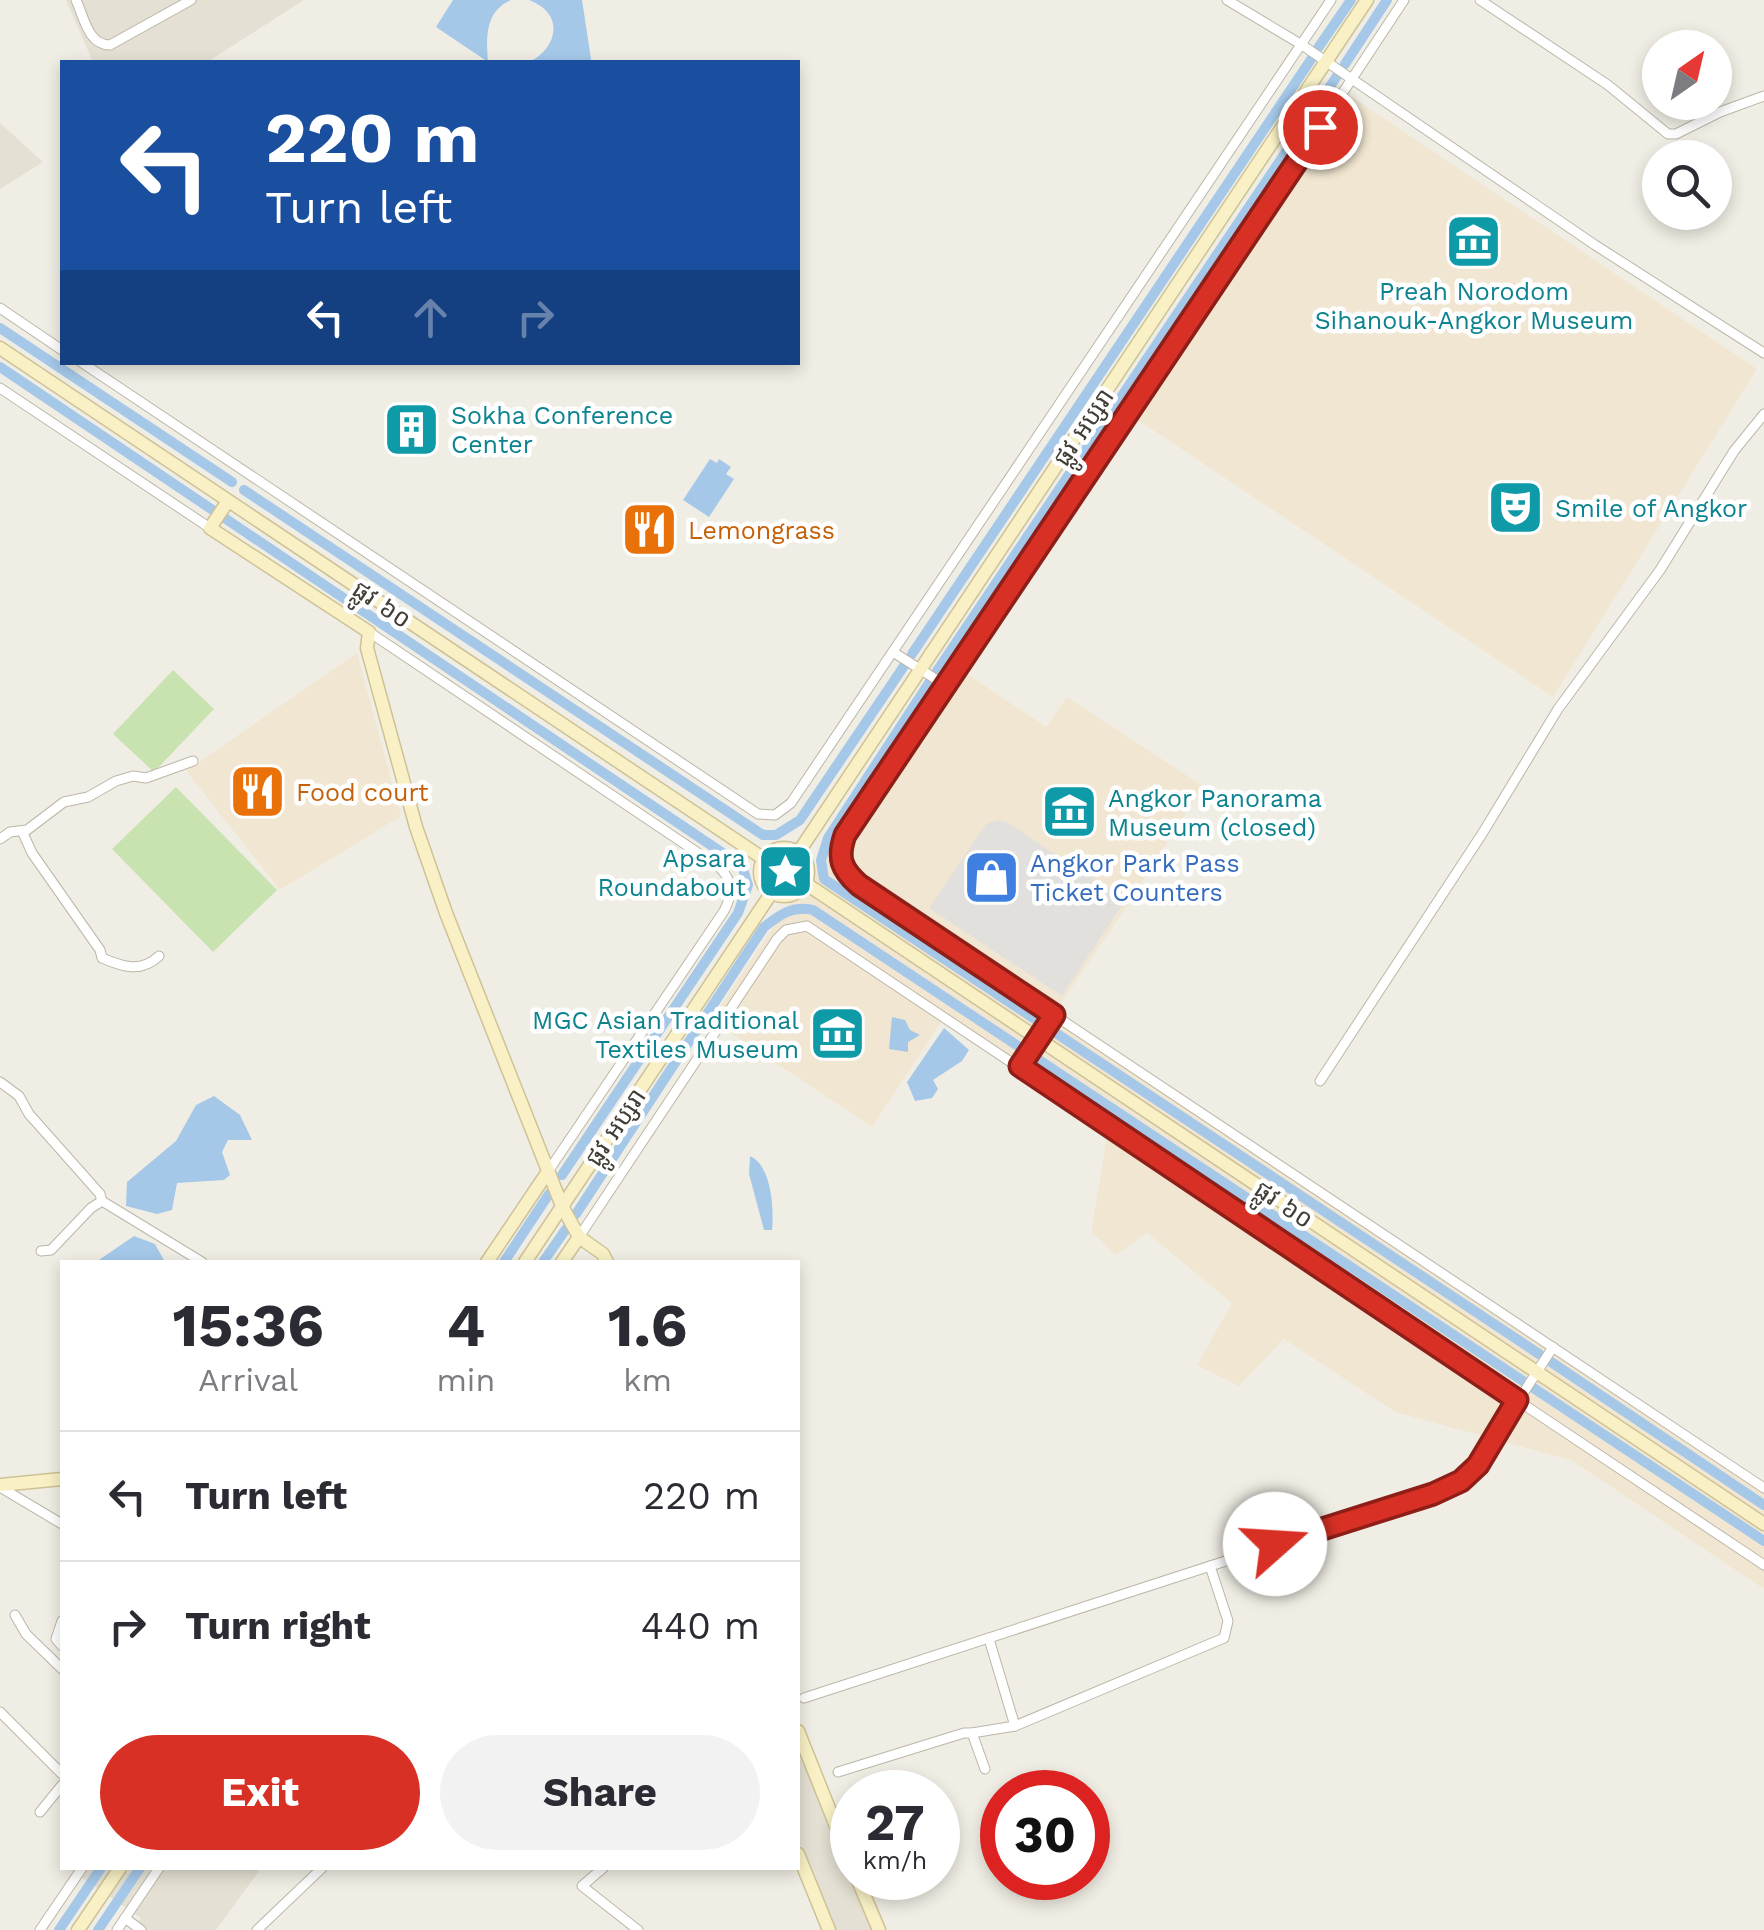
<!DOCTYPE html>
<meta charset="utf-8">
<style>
:root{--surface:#fff;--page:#f2f2f3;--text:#2b2b33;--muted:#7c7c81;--line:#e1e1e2;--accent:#d93025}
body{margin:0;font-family:"Work Sans","Noto Sans Khmer",sans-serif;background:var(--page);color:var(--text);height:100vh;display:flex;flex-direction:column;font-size:38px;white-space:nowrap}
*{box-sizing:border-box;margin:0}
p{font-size:32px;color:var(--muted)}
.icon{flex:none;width:55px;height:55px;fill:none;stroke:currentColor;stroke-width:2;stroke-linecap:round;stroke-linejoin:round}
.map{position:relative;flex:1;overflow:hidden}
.drawer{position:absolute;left:60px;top:1260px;width:740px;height:610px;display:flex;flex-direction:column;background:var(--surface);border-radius:0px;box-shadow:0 5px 15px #0003}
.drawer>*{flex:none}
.banner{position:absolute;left:60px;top:60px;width:740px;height:305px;border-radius:0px;box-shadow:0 5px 15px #0003;background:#1a4fa0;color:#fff;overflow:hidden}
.needle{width:65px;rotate:34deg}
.fabs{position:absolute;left:1642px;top:30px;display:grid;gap:20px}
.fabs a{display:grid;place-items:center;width:90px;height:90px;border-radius:50%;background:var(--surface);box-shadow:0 5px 15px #0003;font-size:50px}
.speed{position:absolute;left:830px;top:1770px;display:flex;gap:20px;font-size:50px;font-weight:700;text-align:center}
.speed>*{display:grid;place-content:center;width:130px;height:130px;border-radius:50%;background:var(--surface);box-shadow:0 5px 15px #0003;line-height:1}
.speed small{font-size:25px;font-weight:400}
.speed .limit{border:15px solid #d22;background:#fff;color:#111}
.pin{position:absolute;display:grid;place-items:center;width:85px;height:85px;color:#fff;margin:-42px;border:5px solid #fff;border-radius:50%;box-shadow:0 2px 10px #0007}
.me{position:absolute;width:110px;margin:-55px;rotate:71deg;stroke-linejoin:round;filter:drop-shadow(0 0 8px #0008)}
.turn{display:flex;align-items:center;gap:35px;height:210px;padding:0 40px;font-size:45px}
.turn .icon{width:130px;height:130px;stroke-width:2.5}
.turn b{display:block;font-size:70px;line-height:85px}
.lanes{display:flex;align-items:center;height:95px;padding:0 40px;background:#0003;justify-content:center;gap:50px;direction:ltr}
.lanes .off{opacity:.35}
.eta{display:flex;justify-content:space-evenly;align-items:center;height:170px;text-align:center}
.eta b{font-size:60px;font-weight:700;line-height:70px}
.action{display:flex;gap:20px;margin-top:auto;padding:20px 40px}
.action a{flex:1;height:115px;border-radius:60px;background:var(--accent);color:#fff;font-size:40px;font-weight:700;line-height:115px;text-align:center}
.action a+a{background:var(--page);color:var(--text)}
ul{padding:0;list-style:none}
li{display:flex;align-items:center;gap:30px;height:130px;padding:0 40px;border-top:2px solid var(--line)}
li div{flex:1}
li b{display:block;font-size:38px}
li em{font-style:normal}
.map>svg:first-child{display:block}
</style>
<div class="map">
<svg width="1764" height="1930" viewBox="0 0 1764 1930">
<rect width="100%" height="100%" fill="#f0eee4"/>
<!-- residential -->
<g fill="#e4e0d3">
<polygon points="66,0 304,0 207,62 93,62"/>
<polygon points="0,123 43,162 0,189"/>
<polygon points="798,1736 852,1869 852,1878 878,1930 833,1930 798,1840"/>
<polygon points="68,1868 261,1868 216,1930 134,1930 141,1918"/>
</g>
<!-- commercial -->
<g fill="#f1e6d1">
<polygon points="1334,85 1757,369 1553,697 1117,406"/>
<polygon points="357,653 401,816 280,890 186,771"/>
<polygon points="951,663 1046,727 1067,697 1203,786 1123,912 1018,1067 943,1019 872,1127 711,1020"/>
<polygon points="1060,1022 1764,1493 1764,1589 1571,1460 1395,1412 1284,1339 1239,1386 1197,1365 1232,1303 1147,1233 1116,1255 1091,1232 1107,1137 1021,1080"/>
</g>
<!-- green -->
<g fill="#c8e2b0">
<polygon points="173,670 214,709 154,772 113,734"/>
<polygon points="176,787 277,890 213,952 112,849"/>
</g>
<!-- parking -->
<polygon fill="#e2e0dc" points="998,820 1009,823 1063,860 1127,898 1062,996 929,908 986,824"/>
<!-- water -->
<g fill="#a5c8e9">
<path d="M453 0H511C485 11 486 38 488 62L436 27Z"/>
<path d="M529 0H582L591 59 589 62H530C559 46 564 13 529 0Z"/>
<polygon points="710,459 717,463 719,459 731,467 726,474 734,479 709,517 683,500"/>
<polygon points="892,1017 905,1020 910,1030 920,1035 908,1042 908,1052 889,1049"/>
<polygon points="944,1028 969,1050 962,1061 933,1080 938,1089 932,1098 915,1101 907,1082"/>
<polygon points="214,1096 240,1115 252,1140 228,1140 222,1152 230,1175 224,1180 177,1183 172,1210 157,1214 126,1206 127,1182 176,1141 196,1105"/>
<path d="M750 1156C772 1166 774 1209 772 1230H764L749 1174Z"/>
<polygon points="134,1236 155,1244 165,1262 96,1262"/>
</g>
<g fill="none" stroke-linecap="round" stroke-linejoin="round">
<!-- canal -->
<g stroke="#a5c8e9" stroke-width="10">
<polyline points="1318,48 1351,0"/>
<polyline points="1345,64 1387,0"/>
<polyline points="0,328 232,482"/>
<polyline points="0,367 742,866 748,885 738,913 562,1175"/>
<polyline points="244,490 763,835 776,835 800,820 904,666"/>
<polyline points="912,654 1312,58"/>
<polyline points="937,671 1337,76"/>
<polyline points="929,683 828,838 821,860 824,879 1539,1354"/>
<path d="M576 1214 764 927C780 915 792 905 813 910L1764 1541"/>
<polyline points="504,1262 549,1194"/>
<polyline points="543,1262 566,1229"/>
<polyline points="1551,1362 1764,1505"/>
<polyline points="59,1930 101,1868"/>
<polyline points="98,1930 140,1868"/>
</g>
<defs>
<g id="street">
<path d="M76 0C84 17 88 45 110 45L191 0"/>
<polyline points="1227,0 1302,45 1595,245 1764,353"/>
<path d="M1404 0 1127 419 845 835C837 858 842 869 859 885L1764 1488"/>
<polyline points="1480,0 1608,85 1668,134 1676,134 1720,112 1764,96"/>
<polyline points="0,308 62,350"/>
<polyline points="81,362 758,814 775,815 791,803 1331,0"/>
<polyline points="0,388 210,528"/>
<path d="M369 632 719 867C733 880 733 894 724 911L547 1173"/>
<polyline points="893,652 945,685"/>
<path d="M22 831 32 853 100 950 102 958C123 967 141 973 159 956"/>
<polyline points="0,839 10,832 27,830 64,802 88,797 116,781 133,776 146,778 193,761"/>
<polyline points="1020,1067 1054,1015"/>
<polyline points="1320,1081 1482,834 1558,709 1660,570 1734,451 1764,414"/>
<polyline points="0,1082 19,1096 29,1114 100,1194 102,1201"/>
<polyline points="579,1237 777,939 786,930 807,926 1764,1565"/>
<polyline points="41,1251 51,1250 91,1208 102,1201 202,1262"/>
<polyline points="0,1487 62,1524"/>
<polyline points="15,1615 26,1634 62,1669"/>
<polyline points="62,1621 56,1639 62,1646"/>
<polyline points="989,1639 1015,1726"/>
<polyline points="804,1698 1404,1503 1433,1494 1471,1474 1553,1347"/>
<polyline points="0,1712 62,1774"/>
<polyline points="972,1733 1015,1726 1224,1638 1228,1621 1210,1566"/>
<polyline points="838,1772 964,1733 972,1733 985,1769"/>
<polyline points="40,1812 62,1785"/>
<polyline points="603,1868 582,1886 638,1930"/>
<polyline points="125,1918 141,1930"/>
<polyline points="40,1930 82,1868"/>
<polyline points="117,1930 159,1868"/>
<polyline points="257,1930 322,1868"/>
</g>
<g id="secondary">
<polyline points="0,348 764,859"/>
<polyline points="228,501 210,528 369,632 367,648 416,827 446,913 562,1206 579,1237 603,1254 607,1262"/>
<circle cx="784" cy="872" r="24"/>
<polyline points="798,853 1367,0"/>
<polyline points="805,883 1764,1524"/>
<polyline points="487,1262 547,1173"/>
<polyline points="525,1262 772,892"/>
<polyline points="562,1262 579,1237"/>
<polyline points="0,1485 62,1479"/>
<polyline points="798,1731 852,1866"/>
<polyline points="798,1854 829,1930"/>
<polyline points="857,1878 879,1930"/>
<polyline points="78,1930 120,1868"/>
</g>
</defs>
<!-- street casing -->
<use href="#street" stroke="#bbb6a8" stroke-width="11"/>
<!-- secondary casing -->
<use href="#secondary" stroke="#cdc297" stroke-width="15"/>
<!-- street -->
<use href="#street" stroke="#fff" stroke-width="9"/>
<!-- secondary -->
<use href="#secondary" stroke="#f9f1c5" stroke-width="12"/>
</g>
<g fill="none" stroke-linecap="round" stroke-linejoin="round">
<defs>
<path id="route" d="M1275 1544 1433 1494 1461 1481 1478 1465 1517 1400 1020 1066 1054 1015 859 885C841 869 837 858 845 835L1320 127"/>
</defs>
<!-- route casing -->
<use href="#route" stroke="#8d1f18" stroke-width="25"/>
<!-- route -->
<use href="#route" stroke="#d93025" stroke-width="18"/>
</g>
<!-- icons -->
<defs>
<symbol id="museum-square" viewBox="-11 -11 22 22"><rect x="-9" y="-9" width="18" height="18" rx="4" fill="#0f9aa8" stroke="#fff"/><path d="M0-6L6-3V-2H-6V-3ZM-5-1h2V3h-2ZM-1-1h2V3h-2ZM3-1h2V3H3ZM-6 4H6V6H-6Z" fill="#fff"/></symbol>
<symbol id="building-square" viewBox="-11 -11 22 22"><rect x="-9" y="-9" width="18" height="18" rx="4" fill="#0f9aa8" stroke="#fff"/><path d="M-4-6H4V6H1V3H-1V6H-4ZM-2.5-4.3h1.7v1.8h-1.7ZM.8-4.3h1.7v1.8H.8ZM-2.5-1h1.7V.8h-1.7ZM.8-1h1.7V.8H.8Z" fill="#fff"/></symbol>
<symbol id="theatre-square" viewBox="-11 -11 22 22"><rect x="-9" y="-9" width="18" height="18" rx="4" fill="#0f9aa8" stroke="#fff"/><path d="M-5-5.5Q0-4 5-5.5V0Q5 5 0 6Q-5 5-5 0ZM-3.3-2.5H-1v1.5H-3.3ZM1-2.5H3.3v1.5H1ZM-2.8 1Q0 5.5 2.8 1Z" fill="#fff"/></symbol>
<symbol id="restaurant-square" viewBox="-11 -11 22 22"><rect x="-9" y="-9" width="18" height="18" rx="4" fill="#e8710a" stroke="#fff"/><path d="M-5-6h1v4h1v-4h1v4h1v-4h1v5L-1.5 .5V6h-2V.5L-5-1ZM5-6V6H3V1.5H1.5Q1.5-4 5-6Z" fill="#fff"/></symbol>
<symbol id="sight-square" viewBox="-11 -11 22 22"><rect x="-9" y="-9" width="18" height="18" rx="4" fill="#0f9aa8" stroke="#fff"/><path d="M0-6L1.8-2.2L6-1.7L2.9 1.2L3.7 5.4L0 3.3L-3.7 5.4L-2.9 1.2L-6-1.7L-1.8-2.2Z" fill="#fff"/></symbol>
<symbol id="shop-square" viewBox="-11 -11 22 22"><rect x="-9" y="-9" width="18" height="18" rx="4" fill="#3f7fe0" stroke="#fff"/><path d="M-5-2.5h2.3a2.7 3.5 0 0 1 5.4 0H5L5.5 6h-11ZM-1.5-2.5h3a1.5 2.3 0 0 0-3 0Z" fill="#fff"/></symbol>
</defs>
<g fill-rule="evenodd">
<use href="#museum-square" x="1442" y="210" width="63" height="63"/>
<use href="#building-square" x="380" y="398" width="63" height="63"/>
<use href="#theatre-square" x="1484" y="476" width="63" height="63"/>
<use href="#restaurant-square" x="618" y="498" width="63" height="63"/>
<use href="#restaurant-square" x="226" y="760" width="63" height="63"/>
<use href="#museum-square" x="1038" y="780" width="63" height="63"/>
<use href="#sight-square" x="754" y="840" width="63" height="63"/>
<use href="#shop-square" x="960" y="846" width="63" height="63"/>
<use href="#museum-square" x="806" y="1002" width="63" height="63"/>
</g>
<g text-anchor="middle" stroke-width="9" stroke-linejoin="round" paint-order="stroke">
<!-- culture labels -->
<g font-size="25" fill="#0d838f" stroke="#fff" text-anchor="start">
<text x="1474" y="300" text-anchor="middle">Preah Norodom<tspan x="1474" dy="29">Sihanouk-Angkor Museum</tspan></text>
<text x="451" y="424">Sokha Conference<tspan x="451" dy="29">Center</tspan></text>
<text x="1555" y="517">Smile of Angkor</text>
<text x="1108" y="807">Angkor Panorama<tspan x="1108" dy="29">Museum (closed)</tspan></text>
<text x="746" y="867" text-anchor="end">Apsara<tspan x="746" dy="29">Roundabout</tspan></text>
<text x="799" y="1029" text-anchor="end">MGC Asian Traditional<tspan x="799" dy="29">Textiles Museum</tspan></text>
</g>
<!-- street labels -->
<g font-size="25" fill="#423e35" stroke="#fff">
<text transform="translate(1083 427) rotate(-56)" y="9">ផ្លូវ អប្សរា</text>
<text transform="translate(382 604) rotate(34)" y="9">ផ្លូវ ៦០</text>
<text transform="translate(615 1127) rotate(-56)" y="9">ផ្លូវ អប្សរា</text>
<text transform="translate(1284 1204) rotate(34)" y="9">ផ្លូវ ៦០</text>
</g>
<!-- food labels -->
<g font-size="25" fill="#c56008" stroke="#fff" text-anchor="start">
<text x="688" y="539">Lemongrass</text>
<text x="296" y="801">Food court</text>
</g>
<!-- shop labels -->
<g font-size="25" fill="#366cbe" stroke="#fff" text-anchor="start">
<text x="1030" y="872">Angkor Park Pass<tspan x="1030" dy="29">Ticket Counters</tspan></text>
</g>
</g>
</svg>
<div class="fabs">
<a><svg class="needle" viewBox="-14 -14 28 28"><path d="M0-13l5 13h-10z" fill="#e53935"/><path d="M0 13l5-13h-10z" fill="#7c7c81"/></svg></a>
<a><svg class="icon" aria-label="search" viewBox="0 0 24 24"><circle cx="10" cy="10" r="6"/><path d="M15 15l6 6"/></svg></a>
</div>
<div class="speed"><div>27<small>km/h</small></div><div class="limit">30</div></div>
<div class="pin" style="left:1320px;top:127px;background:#d93025"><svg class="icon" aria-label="arrive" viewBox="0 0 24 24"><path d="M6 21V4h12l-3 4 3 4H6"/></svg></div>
<svg class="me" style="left:1275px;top:1544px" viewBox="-20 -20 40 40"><circle r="19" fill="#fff"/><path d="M0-13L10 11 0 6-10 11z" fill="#d93025"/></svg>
<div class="banner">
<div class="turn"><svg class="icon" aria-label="left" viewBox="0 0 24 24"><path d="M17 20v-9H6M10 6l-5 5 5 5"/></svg><div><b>220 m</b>Turn left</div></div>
<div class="lanes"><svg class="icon" aria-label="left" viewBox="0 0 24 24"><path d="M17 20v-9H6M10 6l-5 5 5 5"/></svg><svg class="icon off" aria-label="ahead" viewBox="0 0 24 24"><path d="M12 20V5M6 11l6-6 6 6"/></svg><svg class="icon off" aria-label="right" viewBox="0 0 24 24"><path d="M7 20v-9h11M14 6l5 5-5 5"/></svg></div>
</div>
<section class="drawer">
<div class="eta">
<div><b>15:36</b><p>Arrival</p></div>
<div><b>4</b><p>min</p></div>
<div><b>1.6</b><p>km</p></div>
</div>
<ul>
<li><svg class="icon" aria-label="left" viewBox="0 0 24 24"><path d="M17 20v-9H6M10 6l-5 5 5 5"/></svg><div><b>Turn left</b></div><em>220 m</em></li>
<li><svg class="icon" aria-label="right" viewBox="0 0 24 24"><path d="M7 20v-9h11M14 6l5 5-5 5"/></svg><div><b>Turn right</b></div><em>440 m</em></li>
</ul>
<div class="action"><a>Exit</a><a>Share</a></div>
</section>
</div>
